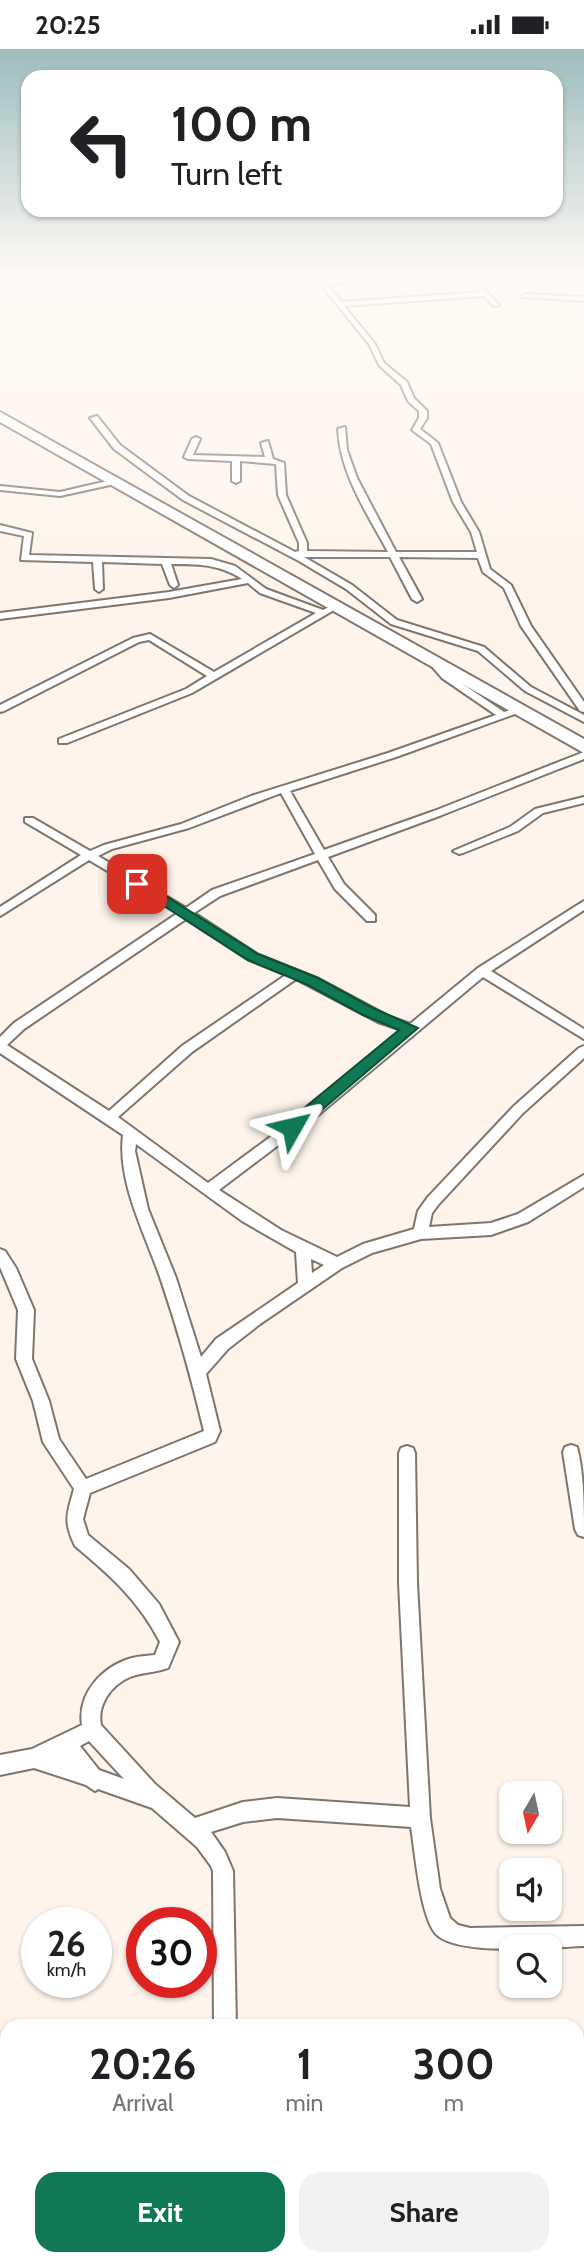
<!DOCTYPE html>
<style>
:root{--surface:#fff;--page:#f2f2f2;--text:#202124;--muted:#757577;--accent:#107953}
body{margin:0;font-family:Cabin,sans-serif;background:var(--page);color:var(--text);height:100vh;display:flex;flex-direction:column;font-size:26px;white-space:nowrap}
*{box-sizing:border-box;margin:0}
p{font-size:23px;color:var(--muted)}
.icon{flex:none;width:38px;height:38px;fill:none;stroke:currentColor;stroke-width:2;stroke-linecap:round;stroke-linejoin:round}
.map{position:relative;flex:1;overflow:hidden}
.panel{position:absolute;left:0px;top:1970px;width:584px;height:247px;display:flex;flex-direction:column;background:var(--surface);border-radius:21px 21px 0 0;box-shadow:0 2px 5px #0004}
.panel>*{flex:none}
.guide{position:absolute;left:21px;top:21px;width:542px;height:147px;border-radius:21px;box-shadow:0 2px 5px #0004;background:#fff;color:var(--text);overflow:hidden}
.needle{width:46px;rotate:189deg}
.tools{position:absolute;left:499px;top:1732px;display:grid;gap:14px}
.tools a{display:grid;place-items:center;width:63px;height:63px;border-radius:14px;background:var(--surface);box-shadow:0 2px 5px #0004;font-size:35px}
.speed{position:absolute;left:21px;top:1858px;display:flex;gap:14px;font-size:35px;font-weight:700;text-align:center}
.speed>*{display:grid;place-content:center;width:91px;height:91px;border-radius:50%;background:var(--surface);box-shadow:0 2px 5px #0004;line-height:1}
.speed small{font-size:18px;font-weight:400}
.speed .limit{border:10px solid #d22;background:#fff;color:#111}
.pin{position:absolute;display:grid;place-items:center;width:60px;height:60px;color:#fff;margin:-30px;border-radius:14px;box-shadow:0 4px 10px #0006}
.me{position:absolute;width:77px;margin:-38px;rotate:53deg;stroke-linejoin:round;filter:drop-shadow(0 0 5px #0008)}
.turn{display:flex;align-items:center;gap:24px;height:147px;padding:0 35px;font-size:32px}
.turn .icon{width:91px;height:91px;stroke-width:2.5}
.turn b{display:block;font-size:49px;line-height:60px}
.eta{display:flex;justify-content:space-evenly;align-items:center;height:119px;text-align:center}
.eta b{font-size:42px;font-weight:800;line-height:49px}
.primary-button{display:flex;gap:14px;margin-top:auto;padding:14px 35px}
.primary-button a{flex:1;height:80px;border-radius:21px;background:var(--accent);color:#fff;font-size:28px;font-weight:800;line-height:80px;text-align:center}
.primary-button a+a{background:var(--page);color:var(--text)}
.status{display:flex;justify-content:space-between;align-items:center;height:49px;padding:0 35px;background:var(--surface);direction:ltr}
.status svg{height:19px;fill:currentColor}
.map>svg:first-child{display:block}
</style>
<div class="status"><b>20:25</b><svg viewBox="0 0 49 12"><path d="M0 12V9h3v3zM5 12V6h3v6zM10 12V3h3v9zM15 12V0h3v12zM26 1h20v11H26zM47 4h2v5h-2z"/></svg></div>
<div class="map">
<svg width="584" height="2217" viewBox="0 0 584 2217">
<rect width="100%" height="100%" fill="#fef4eb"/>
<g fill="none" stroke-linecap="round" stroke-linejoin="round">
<defs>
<g id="street">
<path d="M315 228H322L324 231 403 228 327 235 341 253 481 243 472 232 475 230 499 256 494 257 484 247 344 257 375 295 384 314 407 333 414 349 427 362V369L420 380 438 394 461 453 479 483 490 520 511 536 531 577 584 653V663L580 662 521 577 504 539 483 523 478 509 399 508 422 550 417 553 412 550 390 508H304L352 536 397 571 484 598 531 638 584 666V673L525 642 478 602 391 575 346 540 299 512 183 451 114 400 90 369 97 367 120 396 189 447 295 503 299 502V494L278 446 276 415 240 412V432L236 434 232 432V412L188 410 184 408 192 390 196 388 200 390 193 406 265 408 261 394 268 392 273 410 284 414 286 446 307 494V502L388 503C367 464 340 425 338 380L345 378 347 401 357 429 396 503H477L471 483 453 453 431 395 412 381 419 369V362L408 352 401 336 379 316 369 295Z"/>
<polygon points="525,245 584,248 584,252 523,248"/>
<polygon points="116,430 120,432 119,434 60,447 0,441 0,437 60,443"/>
<path d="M0 476 32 484 29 506 211 510 235 517 266 540 323 561 329 558 334 561 192 644 67 694H59V690L186 640 207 627 149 591 139 593 4 662 0 663V656L133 589 150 585 214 623 316 564 260 544 248 534 169 549 0 570V564L169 543 242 530C219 515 198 515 171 515L178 536 174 539 170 536 162 515 102 513 103 540 99 543 95 540 93 513 21 511 24 487 0 482Z"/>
<path d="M434 611 448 625 504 663 518 659 523 662 396 708 290 742 324 801 434 762 584 703V710L442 766 328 808 344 835 375 866V872H367L335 840 318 811 220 847 194 864 257 905 317 929 388 967 410 975 478 919 584 852V861L491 922 584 980V990L483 928 317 1067 219 1141 281 1181 337 1208 363 1195 414 1180 418 1162 428 1148 513 1058 579 999 584 997V1009L523 1064 438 1156 432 1164 429 1178 491 1174 518 1165 584 1126V1138L528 1173 491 1186 421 1190 372 1204 342 1219 260 1275 228 1300 206 1325 220 1382 215 1393 90 1444 83 1470 88 1486 129 1520 159 1555 179 1593 168 1619C155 1624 142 1623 130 1628 111 1636 97 1656 101 1676L155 1735 195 1769 243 1753 277 1749 410 1758 399 1534V1404L401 1399 407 1397 413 1399 415 1404 417 1534 430 1769 440 1840 450 1869 458 1876 470 1879 584 1877V1897C552 1898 455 1908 435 1884 420 1865 415 1803 411 1778L277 1769 243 1773 211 1783 225 1803 233 1822 236 1978H214L213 1822 211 1817 197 1798 152 1759 98 1740 95 1742 86 1736 34 1719 0 1726V1706L32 1700 82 1676C77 1644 103 1617 132 1609 139 1607 147 1607 155 1606L160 1593C138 1551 111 1527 75 1497 63 1471 67 1466 74 1440L43 1393 33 1352 16 1310 18 1261 0 1218V1200L5 1202 16 1219 34 1261 32 1310 49 1352 59 1390 86 1430 204 1382C192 1331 178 1281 161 1231 146 1186 117 1134 123 1086L0 1004V988L14 974 178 864 89 811 0 867V858L81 806 25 773V769H33L90 802 104 796 181 775 251 747 388 704 496 666 442 629 429 614ZM281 744 315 805 212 841 186 859 98 807 112 800 189 779ZM186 870 249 911 286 926 182 997 109 1062 7 996 24 980ZM296 930 378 973 402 981 307 1061 208 1134 118 1068 192 1003ZM136 1095 242 1172 296 1203 298 1234 216 1290 201 1308 176 1229 148 1160 135 1102ZM311 1210 324 1216 312 1224ZM89 1692 124 1730 99 1721 80 1697Z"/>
<polygon points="584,748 584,754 543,764 518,782 463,804 459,805 453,802 510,778 535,760"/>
<path d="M571 1396 577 1398C584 1424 584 1460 584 1488L578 1486 575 1480 563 1403 565 1398Z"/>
<polygon points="578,2037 584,2038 584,2060 578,2059"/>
<polygon points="198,2210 222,2210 221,2217 197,2217"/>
</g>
<polygon id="highway" points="0,363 584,690 584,704 0,373"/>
</defs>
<!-- street casing -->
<use href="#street" stroke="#7e756d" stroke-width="4"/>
<!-- highway casing -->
<use href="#highway" stroke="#7e756d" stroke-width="4"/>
<!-- street -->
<use href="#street" fill="#fff" fill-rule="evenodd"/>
<!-- highway -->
<use href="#highway" fill="#fff" fill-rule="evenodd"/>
</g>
<!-- sky -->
<linearGradient id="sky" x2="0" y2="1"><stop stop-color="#9ebcbd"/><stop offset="0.42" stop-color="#fffaf6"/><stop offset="1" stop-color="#fffaf6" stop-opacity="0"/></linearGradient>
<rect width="584" height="539" fill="url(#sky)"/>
<!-- route -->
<polygon fill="#107953" stroke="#0a4f36" stroke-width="2" points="133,832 142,832 258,905 318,929 373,959 418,979 297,1082 286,1082 286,1074 399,981 363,966 308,936 248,911 133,837"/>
</svg>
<div class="tools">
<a><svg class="needle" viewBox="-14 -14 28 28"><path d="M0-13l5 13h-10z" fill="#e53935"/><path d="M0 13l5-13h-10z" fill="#757577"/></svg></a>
<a><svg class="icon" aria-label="sound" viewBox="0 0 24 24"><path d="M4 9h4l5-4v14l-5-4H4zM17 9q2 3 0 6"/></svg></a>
<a><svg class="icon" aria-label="search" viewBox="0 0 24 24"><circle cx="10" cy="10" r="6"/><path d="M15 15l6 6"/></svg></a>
</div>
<div class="speed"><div>26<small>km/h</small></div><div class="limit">30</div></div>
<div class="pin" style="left:137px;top:835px;background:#d93025"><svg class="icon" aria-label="arrive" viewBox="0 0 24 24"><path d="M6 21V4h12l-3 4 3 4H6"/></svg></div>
<svg class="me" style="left:292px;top:1078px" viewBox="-20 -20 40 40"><path d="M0-17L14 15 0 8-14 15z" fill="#107953" stroke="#fff" stroke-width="4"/></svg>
<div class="guide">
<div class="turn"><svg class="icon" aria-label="left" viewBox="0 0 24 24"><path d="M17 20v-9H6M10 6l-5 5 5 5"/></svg><div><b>100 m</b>Turn left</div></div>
</div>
<section class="panel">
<div class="eta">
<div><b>20:26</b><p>Arrival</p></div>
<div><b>1</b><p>min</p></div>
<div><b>300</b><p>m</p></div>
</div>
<div class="primary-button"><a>Exit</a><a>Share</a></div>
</section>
</div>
